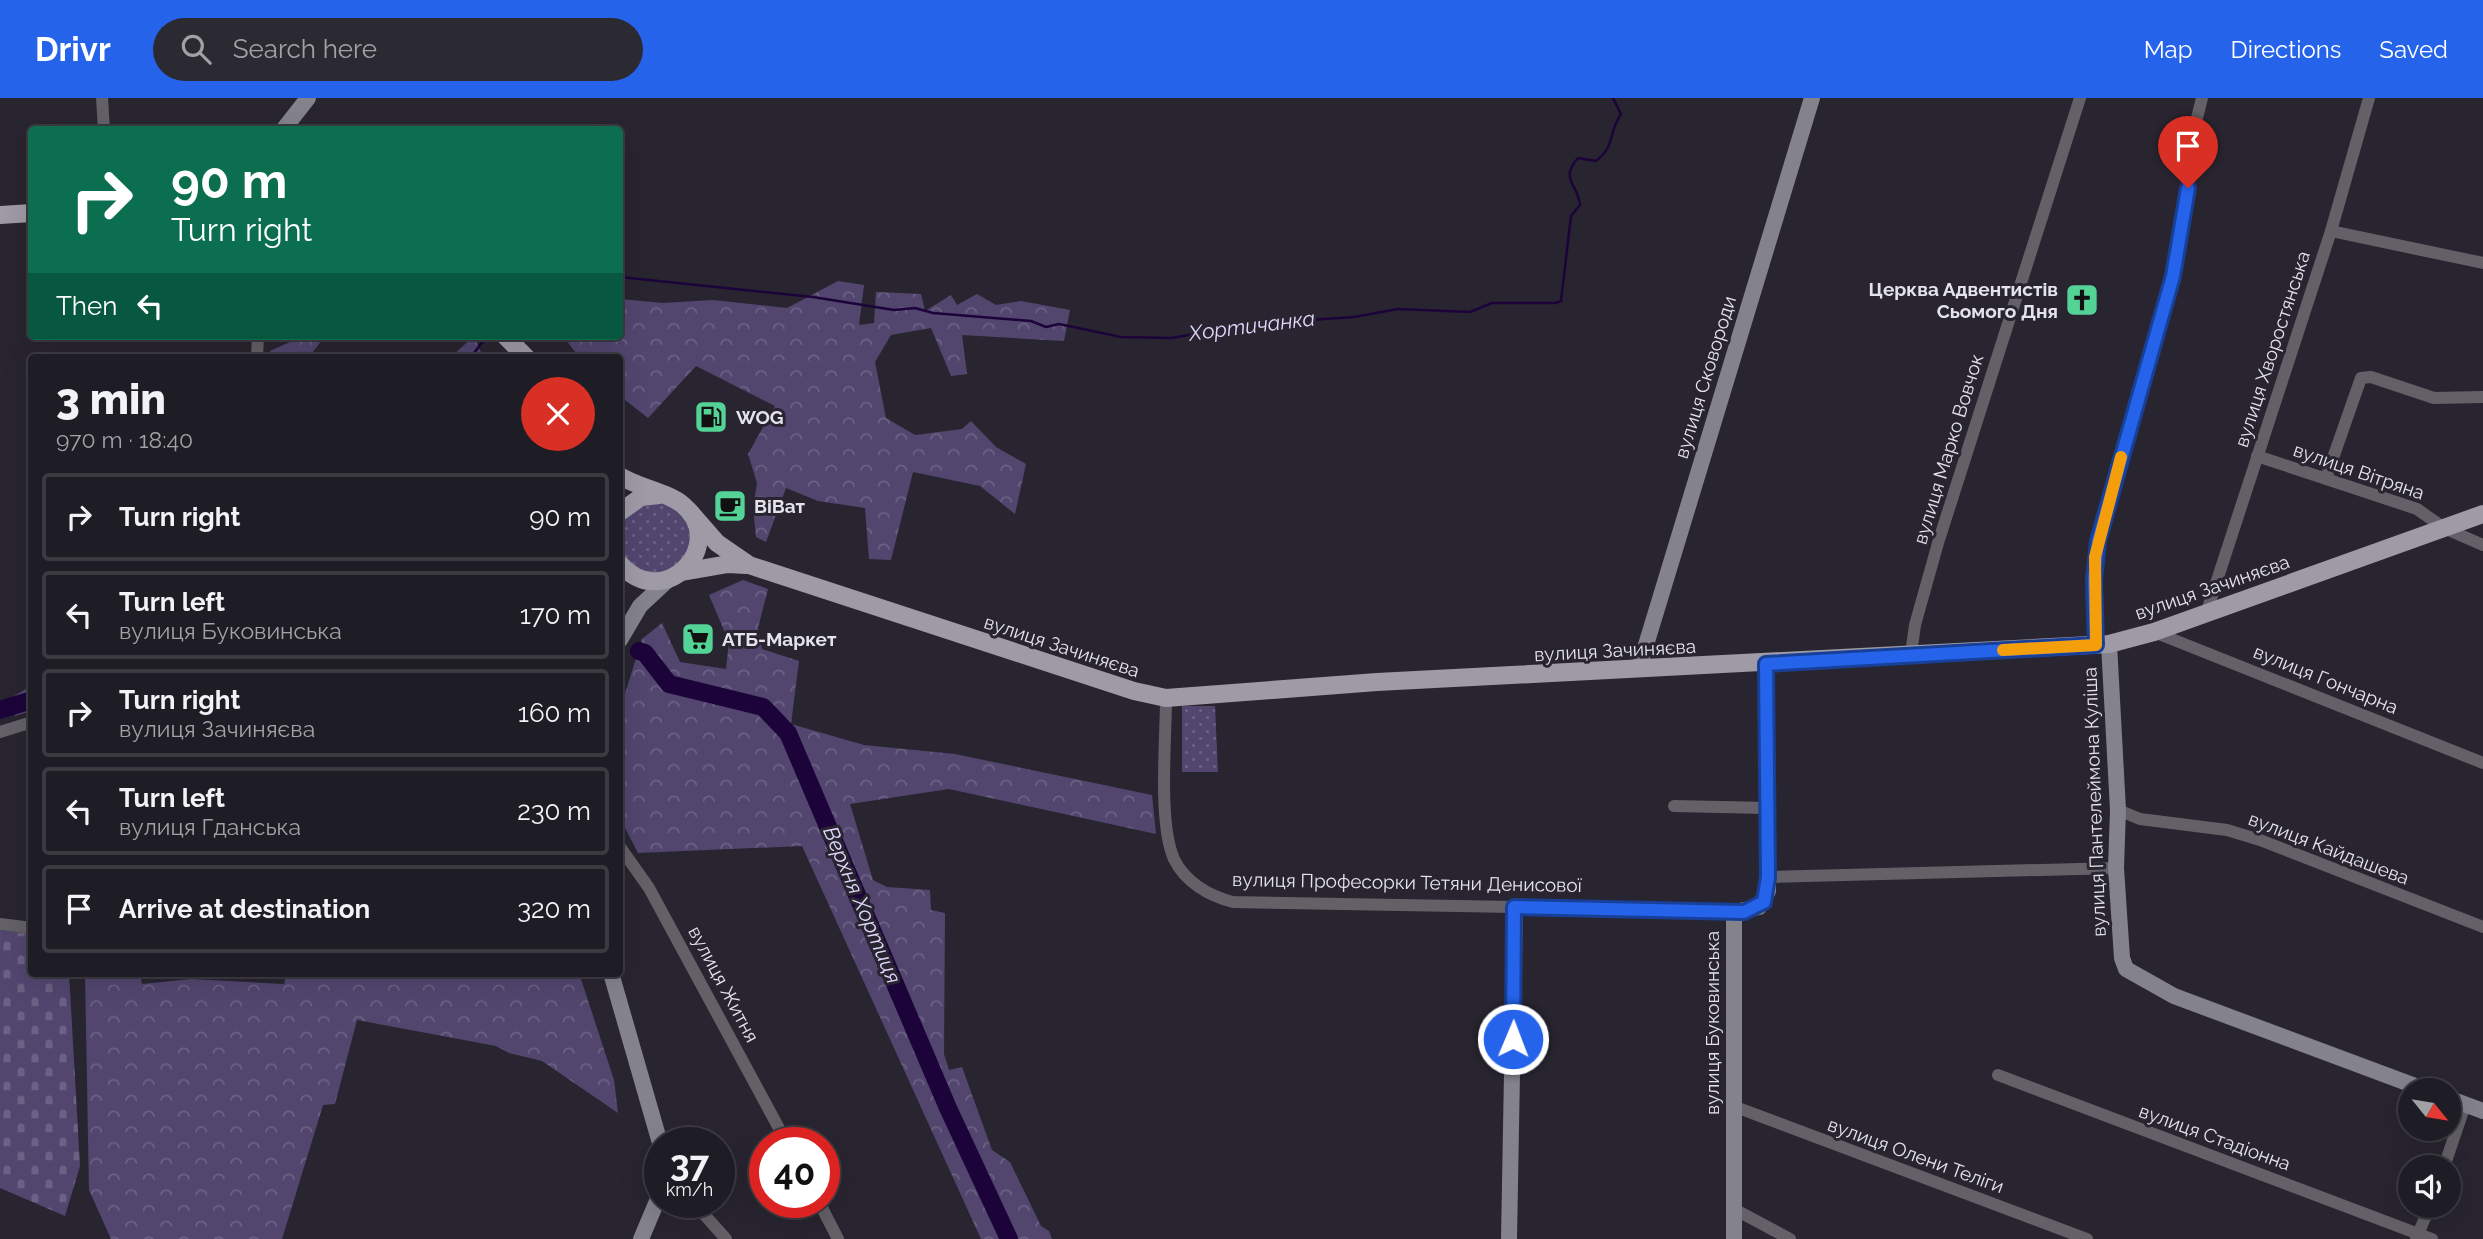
<!DOCTYPE html>
<meta charset="utf-8">
<style>
:root{--surface:#1e1c24;--page:#2b2931;--text:#f1f3f6;--muted:#a1a1a6;--line:#3c3a41;--accent:#2563eb}
body{margin:0;font-family:Raleway,sans-serif;background:var(--page);color:var(--text);height:100vh;display:flex;flex-direction:column;font-size:26px;white-space:nowrap}
*{box-sizing:border-box;margin:0}
p{font-size:23px;color:var(--muted)}
.icon{flex:none;width:38px;height:38px;fill:none;stroke:currentColor;stroke-width:2;stroke-linecap:round;stroke-linejoin:round}
.map{position:relative;flex:1;overflow:hidden}
.sheet{position:absolute;left:28px;top:256px;width:595px;height:623px;display:flex;flex-direction:column;background:var(--surface);border-radius:7px;box-shadow:0 7px 28px #0002,0 0 0 2px var(--line)}
.sheet>*{flex:none}
.top-card{position:absolute;left:28px;top:28px;width:595px;height:214px;border-radius:7px;box-shadow:0 7px 28px #0002,0 0 0 2px var(--line);background:#0b6e4f;color:#fff;overflow:hidden}
.needle{width:46px;rotate:120deg}
.buttons{position:absolute;left:2398px;top:980px;display:grid;gap:14px}
.buttons a{display:grid;place-items:center;width:63px;height:63px;border-radius:50%;background:var(--surface);box-shadow:0 7px 28px #0002,0 0 0 2px var(--line);font-size:35px}
.speed{position:absolute;left:644px;top:1029px;display:flex;gap:14px;font-size:35px;font-weight:700;text-align:center}
.speed>*{display:grid;place-content:center;width:91px;height:91px;border-radius:50%;background:var(--surface);box-shadow:0 7px 28px #0002,0 0 0 2px var(--line);line-height:1}
.speed small{font-size:18px;font-weight:400}
.speed .limit{border:10px solid #d22;background:#fff;color:#111}
.pin{position:absolute;display:grid;place-items:center;width:60px;height:60px;color:#fff;margin:-72px -30px;border-radius:50% 50% 50% 0;rotate:-45deg;box-shadow:0 0 7px #0007}
.pin .icon{rotate:45deg}
.me{position:absolute;width:77px;margin:-38px;rotate:1deg;stroke-linejoin:round;filter:drop-shadow(0 0 5px #0008)}
.turn{display:flex;align-items:center;gap:24px;height:147px;padding:0 28px;font-size:32px}
.turn .icon{width:91px;height:91px;stroke-width:2.5}
.turn b{display:block;font-size:49px;line-height:60px}
.then{display:flex;align-items:center;height:66px;padding:0 28px;background:#0003;gap:14px;font-size:26px}
.round{display:grid;place-items:center;flex:none;width:74px;height:74px;border-radius:37px;background:var(--page)}
.headline{display:flex;align-items:center;justify-content:space-between;height:119px;padding:0 28px}
h1{font-size:42px;font-weight:800;line-height:52px}
ul{padding:0;list-style:none}
li{display:flex;align-items:center;gap:21px;height:88px;margin:0 14px 10px;padding:0 14px;border:4px solid var(--line);border-radius:7px}
li div{flex:1}
li b{display:block;font-size:26px}
li em{font-style:normal}
header{display:flex;align-items:center;gap:42px;box-sizing:border-box;height:98px;padding:0 35px;background:var(--accent);color:#fff}
header strong{font-size:33px}
nav{display:flex;gap:38px;margin-inline-start:auto;font-size:24px}
.search{width:490px;height:63px;background:var(--page);display:flex;align-items:center;gap:18px;box-sizing:border-box;padding:0 24px;border-radius:38px;color:var(--muted);font-size:26px}
.map>svg:first-child{display:block}
</style>
<header>
<strong>Drivr</strong>
<div class="search"><svg class="icon" aria-label="search" viewBox="0 0 24 24"><circle cx="10" cy="10" r="6"/><path d="M15 15l6 6"/></svg>Search here</div>
<nav><a>Map</a><a>Directions</a><a>Saved</a></nav>
</header>
<div class="map">
<svg width="2483" height="1141" viewBox="0 0 2483 1141">
<defs>
<pattern id="green-dots" width="8" height="8" patternUnits="userSpaceOnUse" patternTransform="scale(1.75)"><rect width="8" height="8" fill="#52466f"/><path d="M2 2h.1M6 6h.1" fill="none" stroke="#6b6184" stroke-width="1.8" stroke-linecap="round"/></pattern>
<pattern id="forest-crowns" width="20" height="18" patternUnits="userSpaceOnUse" patternTransform="scale(1.75)"><rect width="20" height="18" fill="#52466f"/><path d="M2 6a3 3 0 1 1 6 0M12 15a3 3 0 1 1 6 0" fill="none" stroke="#6b6184"/></pattern>
<pattern id="cemetery-stones" width="16" height="16" patternUnits="userSpaceOnUse" patternTransform="scale(1.75)"><rect width="16" height="16" fill="#52466f"/><path d="M2 7V4a2 2 0 0 1 4 0v3zM10 15v-3a2 2 0 0 1 4 0v3z" fill="#6b6184"/></pattern>
</defs>
<rect width="100%" height="100%" fill="#282530"/>
<!-- green -->
<g fill="url(#green-dots)">
<circle cx="654" cy="440" r="36"/>
<polygon points="1182,608 1215,608 1218,674 1182,674"/>
</g>
<!-- forest -->
<g fill="url(#forest-crowns)">
<polygon points="838,183 864,187 859,227 874,225 876,194 921,196 925,213 951,197 957,207 977,196 996,207 1021,203 1070,212 1064,243 962,237 967,276 951,278 931,230 891,237 875,264 886,320 915,337 962,331 971,323 996,349 1026,366 1015,416 980,388 913,374 891,462 869,461 865,410 818,403 786,390 766,444 756,439 753,410 757,385 748,356 775,308 696,268 648,320 620,298 620,259 579,259 563,238 620,238 620,201 663,205 713,202 787,210"/>
<polygon points="303,238 325,238 309,259 269,259 270,253"/>
<polygon points="474,238 483,259 451,259"/>
<polygon points="743,482 768,491 758,530 762,551 799,563 791,626 864,647 955,656 1152,697 1156,736 949,691 850,706 873,782 887,789 930,792 931,812 945,815 944,956 949,972 962,969 992,1052 1010,1064 1041,1128 1049,1133 1052,1141 981,1141 802,748 638,755 620,720 620,612 642,541 662,525 680,564 726,571 729,544 709,497"/>
<polygon points="31,588 31,613 15,618 9,601"/>
<polygon points="85,875 140,875 142,886 191,881 284,886 287,875 579,875 614,982 618,1015 542,963 509,955 496,948 357,922 335,1006 323,1007 282,1141 111,1141 89,1092"/>
</g>
<!-- cemetery -->
<polygon fill="url(#cemetery-stones)" points="0,832 31,836 32,875 69,875 80,1068 65,1118 0,1090"/>
<g fill="none" stroke-linecap="round" stroke-linejoin="round">
<!-- stream -->
<g stroke="#1c043b" stroke-width="2.5">
<path d="M620 179 813 199 894 212 915 210 933 215 1031 223 1046 229 1059 226 1121 239 1172 240 1221 231 1258 232 1279 224 1354 219 1398 211 1470 214 1492 205H1555L1561 203 1571 118 1580 107C1578 85 1559 82 1578 60L1596 63C1616 47 1608 35 1621 16L1613 0"/>
<polyline points="471,259 487,238"/>
</g>
<!-- river -->
<g stroke="#1c043b" stroke-width="18">
<polyline points="639,553 645,555 669,586 763,609 788,635 948,1010 1009,1141"/>
<polyline points="0,612 32,602"/>
</g>
<!-- street -->
<g stroke="#636167" stroke-width="12">
<polyline points="102,0 104,32"/>
<polyline points="2331,133 2483,165"/>
<polyline points="257,259 258,238"/>
<polyline points="2257,358 2417,411 2444,430 2483,447"/>
<polyline points="2326,380 2361,280 2371,279 2434,300 2483,299"/>
<polyline points="2207,513 2331,133 2369,0"/>
<polyline points="2154,534 2483,665"/>
<polyline points="2096,547 2094,482 2098,443 2173,178 2186,108 2191,44 2202,0"/>
<polyline points="1911,556 1915,527 1938,445 2080,0"/>
<path d="M1166 600C1166 642 1158 725 1174 761 1185 784 1209 798 1233 804L1515 809"/>
<polyline points="0,634 32,624"/>
<polyline points="1674,708 1767,710"/>
<polyline points="2118,712 2140,721 2227,732 2260,742 2483,829"/>
<polyline points="620,749 649,790 787,1045"/>
<polyline points="1768,779 2116,770"/>
<polyline points="0,826 32,830"/>
<polyline points="1998,977 2432,1141"/>
<polyline points="1733,1008 2087,1141"/>
<polyline points="2444,1069 2465,1007"/>
<polyline points="693,1104 726,1141"/>
<polyline points="819,1104 838,1141"/>
<polyline points="1734,1111 1790,1141"/>
<polyline points="2416,1141 2430,1108"/>
</g>
<!-- secondary -->
<g stroke="#84828b" stroke-width="16">
<polyline points="283,32 308,0"/>
<polyline points="620,542 640,508 668,482"/>
<polyline points="2109,546 2118,712 2116,770 2122,860 2126,871 2174,898 2426,992"/>
<polyline points="1639,570 1812,0"/>
<polyline points="611,875 660,1045"/>
<polyline points="2448,1000 2483,1013"/>
<polyline points="641,1141 660,1096"/>
<polyline points="1509,1141 1515,809 1734,814"/>
<polyline points="1734,1141 1734,814 1759,809 1768,793 1766,566"/>
</g>
<!-- primary -->
<g stroke="#9e9ba7" stroke-width="18">
<polyline points="0,117 32,115"/>
<polyline points="505,238 526,259"/>
<path d="M620 378C639 390 668 394 683 407 729 446 664 516 620 466"/>
<polyline points="620,414 641,399 659,397"/>
<polyline points="690,414 717,445 749,467 1134,593 1166,600 1377,584 2109,546 2154,534 2483,416"/>
<polyline points="682,474 728,466 746,467"/>
</g>
</g>
<g fill="none" stroke-linecap="round" stroke-linejoin="round">
<defs>
<polyline id="route" points="1513,941 1514,809 1744,814 1764,804 1768,779 1766,566 2096,547 2094,482 2098,443 2173,178 2188,90"/>
</defs>
<!-- route casing -->
<use href="#route" stroke="#184099" stroke-width="18"/>
<!-- route -->
<use href="#route" stroke="#2563eb" stroke-width="12"/>
<!-- slow -->
<polyline stroke="#f59e0b" stroke-width="12" points="2003,552 2096,547 2095,459 2121,359"/>
</g>
<!-- icons -->
<defs>
<symbol id="church-square" viewBox="-11 -11 22 22"><rect x="-9" y="-9" width="18" height="18" rx="4" fill="#54d396" stroke="#282530"/><path d="M-1.2-6h2.4v3.5h3.3v2.4h-3.3V6h-2.4V-.1h-3.3v-2.4h3.3Z" fill="#111"/></symbol>
<symbol id="fuel-square" viewBox="-11 -11 22 22"><rect x="-9" y="-9" width="18" height="18" rx="4" fill="#54d396" stroke="#282530"/><path d="M-5.5-6h7V0h2V4h1.3V-2.5L3-4.5l.8-.8L6-3V5H2.5V1h-1V6h-7ZM-4.2-4.7v3.2H.2V-4.7Z" fill="#111"/></symbol>
<symbol id="cafe-square" viewBox="-11 -11 22 22"><rect x="-9" y="-9" width="18" height="18" rx="4" fill="#54d396" stroke="#282530"/><path d="M-5.5-4.5H6V0H3Q3 3.5 0 3.5H-2.5Q-5.5 3.5-5.5 0ZM3-3.2v2h1.7v-2ZM-6 4.5H4V6H-6Z" fill="#111"/></symbol>
<symbol id="supermarket-square" viewBox="-11 -11 22 22"><rect x="-9" y="-9" width="18" height="18" rx="4" fill="#54d396" stroke="#282530"/><path d="M-6-5.5h2.5l.6 2H6L4.5 2H-2.5L-4.4-4H-6ZM-1.5 3.2a1.3 1.3 0 1 0 .1 0ZM3 3.2a1.3 1.3 0 1 0 .1 0Z" fill="#111"/></symbol>
</defs>
<g fill-rule="evenodd">
<use href="#church-square" x="2063" y="183" width="38" height="38"/>
<use href="#fuel-square" x="692" y="300" width="38" height="38"/>
<use href="#cafe-square" x="711" y="389" width="38" height="38"/>
<use href="#supermarket-square" x="679" y="522" width="38" height="38"/>
</g>
<g text-anchor="middle" stroke-width="6" stroke-linejoin="round" paint-order="stroke">
<!-- poi labels -->
<g font-size="19" font-weight="bold" fill="#e5e3ea" stroke="#282530" text-anchor="start">
<text x="2058" y="198" text-anchor="end">Церква Адвентистів<tspan x="2058" dy="22">Сьомого Дня</tspan></text>
<text x="736" y="326">WOG</text>
<text x="754" y="415">ВіВат</text>
<text x="722" y="548">АТБ-Маркет</text>
</g>
<!-- street labels -->
<g font-size="19" fill="#e5e3ea" stroke="#282530">
<text transform="translate(2272 251) rotate(-72)" y="7">вулиця Хворостянська</text>
<text transform="translate(1705 279) rotate(-73)" y="7">вулиця Сковороди</text>
<text transform="translate(1948 351) rotate(-73)" y="7">вулиця Марко Вовчок</text>
<text transform="translate(2359 373) rotate(19)" y="7">вулиця Вітряна</text>
<text transform="translate(2212 489) rotate(-19)" y="7">вулиця Зачиняєва</text>
<text transform="translate(1062 548) rotate(18)" y="7">вулиця Зачиняєва</text>
<text transform="translate(1615 552) rotate(-3)" y="7">вулиця Зачиняєва</text>
<text transform="translate(2326 581) rotate(22)" y="7">вулиця Гончарна</text>
<text transform="translate(2094 704) rotate(-92)" y="7">вулиця Пантелеймона Куліша</text>
<text transform="translate(2329 750) rotate(21)" y="7">вулиця Кайдашева</text>
<text transform="translate(1407 784) rotate(1)" y="7">вулиця Професорки Тетяни Денисової</text>
<text transform="translate(724 886) rotate(62)" y="7">вулиця Житня</text>
<text transform="translate(1712 925) rotate(-90)" y="7">вулиця Буковинська</text>
<text transform="translate(2215 1039) rotate(20)" y="7">вулиця Стадіонна</text>
<text transform="translate(1916 1057) rotate(20)" y="7">вулиця Олени Теліги</text>
</g>
<!-- water labels -->
<g font-size="21" font-style="italic" fill="#e2d9fe" stroke="#282530">
<text transform="translate(1252 228) rotate(-7)" y="7">Хортичанка</text>
<text transform="translate(862 807) rotate(67)" y="7">Верхня Хортиця</text>
</g>
</g>
</svg>
<div class="buttons">
<a><svg class="needle" viewBox="-14 -14 28 28"><path d="M0-13l5 13h-10z" fill="#e53935"/><path d="M0 13l5-13h-10z" fill="#a1a1a6"/></svg></a>
<a><svg class="icon" aria-label="sound" viewBox="0 0 24 24"><path d="M4 9h4l5-4v14l-5-4H4zM17 9q2 3 0 6"/></svg></a>
</div>
<div class="speed"><div>37<small>km/h</small></div><div class="limit">40</div></div>
<div class="pin" style="left:2188px;top:90px;background:#d93025"><svg class="icon" aria-label="arrive" viewBox="0 0 24 24"><path d="M6 21V4h12l-3 4 3 4H6"/></svg></div>
<svg class="me" style="left:1513px;top:941px" viewBox="-20 -20 40 40"><circle r="17" fill="#2563eb" stroke="#fff" stroke-width="3"/><path d="M0-11L8 9 0 5-8 9z" fill="#fff"/></svg>
<div class="top-card">
<div class="turn"><svg class="icon" aria-label="right" viewBox="0 0 24 24"><path d="M7 20v-9h11M14 6l5 5-5 5"/></svg><div><b>90 m</b>Turn right</div></div>
<div class="then">Then<svg class="icon" aria-label="left" viewBox="0 0 24 24"><path d="M17 20v-9H6M10 6l-5 5 5 5"/></svg></div>
</div>
<section class="sheet">
<div class="headline"><div><h1>3 min</h1><p>970 m · 18:40</p></div><a class="round" style="background:#d93025;color:#fff"><svg class="icon" aria-label="close" viewBox="0 0 24 24"><path d="M6 6l12 12M18 6L6 18"/></svg></a></div>
<ul>
<li><svg class="icon" aria-label="right" viewBox="0 0 24 24"><path d="M7 20v-9h11M14 6l5 5-5 5"/></svg><div><b>Turn right</b></div><em>90 m</em></li>
<li><svg class="icon" aria-label="left" viewBox="0 0 24 24"><path d="M17 20v-9H6M10 6l-5 5 5 5"/></svg><div><b>Turn left</b><p>вулиця Буковинська</p></div><em>170 m</em></li>
<li><svg class="icon" aria-label="right" viewBox="0 0 24 24"><path d="M7 20v-9h11M14 6l5 5-5 5"/></svg><div><b>Turn right</b><p>вулиця Зачиняєва</p></div><em>160 m</em></li>
<li><svg class="icon" aria-label="left" viewBox="0 0 24 24"><path d="M17 20v-9H6M10 6l-5 5 5 5"/></svg><div><b>Turn left</b><p>вулиця Гданська</p></div><em>230 m</em></li>
<li><svg class="icon" aria-label="arrive" viewBox="0 0 24 24"><path d="M6 21V4h12l-3 4 3 4H6"/></svg><div><b>Arrive at destination</b></div><em>320 m</em></li>
</ul>
</section>
</div>
